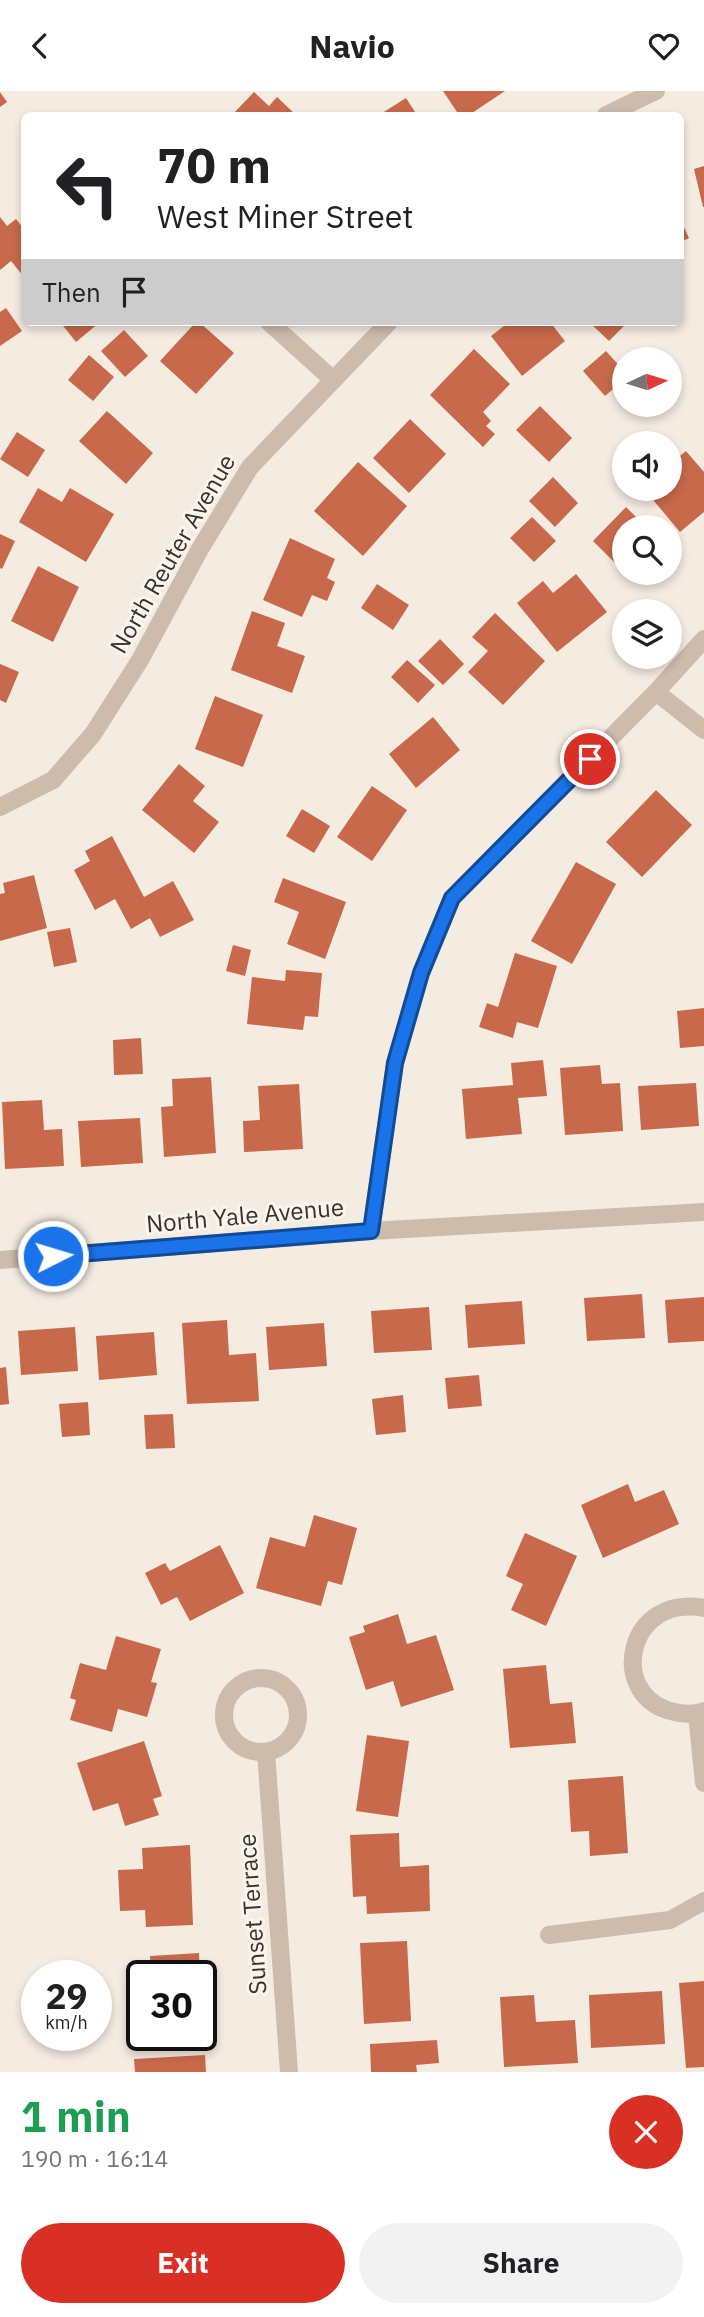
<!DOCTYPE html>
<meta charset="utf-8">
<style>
:root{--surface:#fff;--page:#f2f2f2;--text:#202124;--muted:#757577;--accent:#d93025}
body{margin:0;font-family:"IBM Plex Sans",sans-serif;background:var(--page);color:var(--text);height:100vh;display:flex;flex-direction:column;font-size:26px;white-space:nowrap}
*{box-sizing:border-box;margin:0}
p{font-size:23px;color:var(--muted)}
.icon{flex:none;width:38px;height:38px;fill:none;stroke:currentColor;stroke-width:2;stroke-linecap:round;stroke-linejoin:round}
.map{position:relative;height:1981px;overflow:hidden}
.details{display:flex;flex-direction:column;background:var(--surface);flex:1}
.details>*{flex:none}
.guide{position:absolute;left:21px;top:21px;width:663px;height:214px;border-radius:10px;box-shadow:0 4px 10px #0003;background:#fff;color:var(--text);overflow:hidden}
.needle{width:46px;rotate:86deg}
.tools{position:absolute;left:612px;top:256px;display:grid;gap:14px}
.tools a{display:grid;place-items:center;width:70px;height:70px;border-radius:50%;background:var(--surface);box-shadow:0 4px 10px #0003;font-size:35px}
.speed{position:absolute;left:21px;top:1869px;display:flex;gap:14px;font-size:35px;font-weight:700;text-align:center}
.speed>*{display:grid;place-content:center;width:91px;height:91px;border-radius:50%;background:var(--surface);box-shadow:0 4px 10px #0003;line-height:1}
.speed small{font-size:18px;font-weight:400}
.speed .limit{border:4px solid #111;border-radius:10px;background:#fff;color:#111}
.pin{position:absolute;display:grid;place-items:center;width:60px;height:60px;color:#fff;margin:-30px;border:4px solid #fff;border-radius:50%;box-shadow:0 2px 7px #0007}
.me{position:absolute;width:77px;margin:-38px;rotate:85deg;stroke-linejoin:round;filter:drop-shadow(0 0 5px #0008)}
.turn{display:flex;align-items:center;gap:24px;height:147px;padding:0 21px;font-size:32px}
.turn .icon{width:91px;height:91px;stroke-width:2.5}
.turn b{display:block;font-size:49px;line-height:60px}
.then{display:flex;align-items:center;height:66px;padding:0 21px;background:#0003;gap:14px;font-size:26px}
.round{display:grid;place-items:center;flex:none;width:74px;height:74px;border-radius:37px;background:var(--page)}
.headline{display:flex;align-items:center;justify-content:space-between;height:119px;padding:0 21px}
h1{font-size:42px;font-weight:700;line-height:52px;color:#1e9e55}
.action{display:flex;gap:14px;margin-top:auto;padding:14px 21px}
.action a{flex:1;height:80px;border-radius:42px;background:var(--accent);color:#fff;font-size:28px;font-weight:700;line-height:80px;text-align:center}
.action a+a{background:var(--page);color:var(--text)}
header{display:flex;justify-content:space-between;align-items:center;height:91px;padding:0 21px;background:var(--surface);font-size:32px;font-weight:700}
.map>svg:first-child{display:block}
</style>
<header><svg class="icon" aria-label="back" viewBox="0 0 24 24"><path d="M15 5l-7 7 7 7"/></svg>Navio<svg class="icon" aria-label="heart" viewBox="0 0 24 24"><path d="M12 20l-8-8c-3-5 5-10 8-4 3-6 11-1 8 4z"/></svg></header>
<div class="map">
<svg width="704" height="1981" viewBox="0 0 704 1981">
<rect width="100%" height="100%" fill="#f4ebe1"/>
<!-- building -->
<g fill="#c8694b">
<polygon points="443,0 505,0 469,24 459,24"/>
<polygon points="0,1 7,11 0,16"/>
<polygon points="254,1 269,15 277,6 296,24 232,24"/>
<polygon points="406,7 417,24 379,24"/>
<polygon points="704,75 704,116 703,116 694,78"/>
<polygon points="0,126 7,135 16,128 24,138 24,186 11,170 0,179"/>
<polygon points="681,130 689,147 681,151"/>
<polygon points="6,217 22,240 0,255 0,221"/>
<polygon points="60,231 100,231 76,251"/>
<polygon points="196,231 199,231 234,262 196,303 160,270"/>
<polygon points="509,231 550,231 565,250 522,285 491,245"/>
<polygon points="589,231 628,231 609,250"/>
<polygon points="124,239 148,265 125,286 101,260"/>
<polygon points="474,258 510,293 483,321 491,330 486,335 495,343 483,356 430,304"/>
<polygon points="606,260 625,281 625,288 605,305 583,280"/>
<polygon points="89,264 114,286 93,310 68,289"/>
<polygon points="540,315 572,347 549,371 516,339"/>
<polygon points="107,320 153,362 126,393 79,350"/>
<polygon points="410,328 446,363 409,402 373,367"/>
<polygon points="17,341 45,359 28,386 0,368"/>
<polygon points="686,360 704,381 704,421 680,441 643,397 670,397 670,373"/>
<polygon points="358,371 407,415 363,465 314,420"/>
<polygon points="553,386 578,412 555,436 529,410"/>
<polygon points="38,397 62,411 70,397 114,423 86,471 19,431"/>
<polygon points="626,416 646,436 625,436 625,481 638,481 631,488 593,450"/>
<polygon points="532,426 556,450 534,471 510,447"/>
<polygon points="0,443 15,450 2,478 0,477"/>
<polygon points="290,447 335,468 327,487 335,491 327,510 312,504 302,526 263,509"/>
<polygon points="38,475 79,496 53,551 11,530"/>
<polygon points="576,483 607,521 557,561 517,512 543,490 553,502"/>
<polygon points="377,493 409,514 393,539 361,517"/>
<polygon points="252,520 285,532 277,555 305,565 292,602 231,579"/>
<polygon points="495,522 545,570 503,614 468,581 488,560 472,546"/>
<polygon points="440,548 464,573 443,594 418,570"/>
<polygon points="407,569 435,594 418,612 391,586"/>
<polygon points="0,573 19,581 6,612 0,609"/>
<polygon points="215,605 263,624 243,676 195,658"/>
<polygon points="433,626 460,659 416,697 389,663"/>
<polygon points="179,673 205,695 193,710 219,731 194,762 142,719"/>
<polygon points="372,695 407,719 372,770 337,746"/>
<polygon points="656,699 692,734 642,786 606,751"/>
<polygon points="302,718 330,735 314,762 286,745"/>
<polygon points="112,745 144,806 173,790 194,829 160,846 150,827 131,838 115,808 95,819 74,779 90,770 85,760"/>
<polygon points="576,771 616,793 572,873 531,850"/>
<polygon points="34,784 47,837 0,850 0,803 5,802 3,792"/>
<polygon points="283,787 346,811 325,868 287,853 299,821 274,811"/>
<polygon points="70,837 77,871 54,876 47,841"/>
<polygon points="233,854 251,859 245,885 226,880"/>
<polygon points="515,862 557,875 538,937 517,931 513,947 479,936 487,912 498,916"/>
<polygon points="286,879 322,882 318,926 305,925 303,939 247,933 252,886 285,890"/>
<polygon points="704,917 704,955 680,957 677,920"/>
<polygon points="141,947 143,983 114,984 113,949"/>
<polygon points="543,969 547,1005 518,1007 522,1043 466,1048 462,998 513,994 511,972"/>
<polygon points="600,974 602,993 620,992 623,1040 565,1044 560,977"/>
<polygon points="211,986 216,1062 164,1066 161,1016 173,1015 172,988"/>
<polygon points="696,992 699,1035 641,1039 638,995"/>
<polygon points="299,993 303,1058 244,1061 243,1030 260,1029 258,995"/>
<polygon points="42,1009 44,1039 62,1038 64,1075 5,1078 2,1011"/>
<polygon points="140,1027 143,1072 81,1076 78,1030"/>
<polygon points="642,1203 645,1247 587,1250 584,1207"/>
<polygon points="704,1206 704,1250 668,1252 665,1209"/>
<polygon points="522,1210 525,1253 468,1257 465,1214"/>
<polygon points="429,1216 432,1259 374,1262 371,1220"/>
<polygon points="227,1229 229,1264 256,1262 259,1310 187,1313 182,1232"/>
<polygon points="324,1232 327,1275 269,1279 266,1236"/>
<polygon points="75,1236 78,1280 21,1284 18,1240"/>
<polygon points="154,1241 157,1284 99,1289 96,1245"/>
<polygon points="6,1276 9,1313 0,1314 0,1277"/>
<polygon points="479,1284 482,1315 448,1318 445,1287"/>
<polygon points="403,1304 406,1341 376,1344 372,1308"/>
<polygon points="88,1311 90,1344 62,1346 59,1313"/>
<polygon points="173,1323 175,1357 146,1358 144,1324"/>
<polygon points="628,1393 635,1411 664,1399 679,1433 603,1467 581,1414"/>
<polygon points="314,1424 357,1437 342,1494 328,1490 321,1515 256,1497 270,1446 305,1456"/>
<polygon points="525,1442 577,1465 546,1535 511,1519 523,1493 506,1485"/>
<polygon points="220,1454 244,1502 190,1530 177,1506 161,1514 145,1482 165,1472 170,1480"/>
<polygon points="398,1523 407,1553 436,1544 454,1599 401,1616 393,1590 366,1599 349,1546 365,1541 363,1535"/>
<polygon points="116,1545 161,1558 151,1591 157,1592 147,1626 118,1618 112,1641 70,1629 76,1609 70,1607 80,1572 106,1579"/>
<polygon points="546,1574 550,1613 572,1611 576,1652 510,1657 503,1578"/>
<polygon points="367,1644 409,1650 398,1726 356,1720"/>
<polygon points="144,1650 162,1705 153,1708 159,1724 125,1735 118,1712 93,1720 77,1672"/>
<polygon points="623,1685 628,1762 590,1765 589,1740 571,1741 568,1689"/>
<polygon points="399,1742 400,1776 429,1774 430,1820 367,1823 366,1805 353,1806 350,1744"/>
<polygon points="190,1754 193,1834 146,1836 145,1819 120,1820 118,1779 143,1778 142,1757"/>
<polygon points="407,1850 411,1930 364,1933 360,1852"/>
<polygon points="199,1862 200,1885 151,1885 150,1865"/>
<polygon points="704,1890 704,1976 686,1977 679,1892"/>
<polygon points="662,1900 665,1953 591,1957 589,1904"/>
<polygon points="534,1904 536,1931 575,1929 578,1972 504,1976 500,1906"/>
<polygon points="437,1949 439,1972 416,1974 417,1981 371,1981 370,1953"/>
<polygon points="205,1964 206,1981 135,1981 134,1968"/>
</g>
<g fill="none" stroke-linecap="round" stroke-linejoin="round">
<!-- minor -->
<g stroke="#cdbbac" stroke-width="18">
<polyline points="606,24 656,0"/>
<polyline points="269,231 332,288"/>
<polyline points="656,601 704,639"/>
<polyline points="0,716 53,689 93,643 140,569 200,458 250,376 389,231"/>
<polyline points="371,1140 395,972 421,882 452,807 656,601 704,548"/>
<polyline points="0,1169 371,1140 704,1121"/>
<path d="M704 1517C627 1503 609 1600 667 1619 680 1623 692 1625 704 1620"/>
<circle cx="261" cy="1624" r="37"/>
<polyline points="697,1623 704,1692"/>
<polyline points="266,1661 289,1981"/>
<polyline points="549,1844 670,1829 704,1810"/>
</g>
</g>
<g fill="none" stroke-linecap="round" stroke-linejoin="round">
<defs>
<polyline id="route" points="53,1165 371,1140 395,972 421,882 452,807 590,668"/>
</defs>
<!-- route casing -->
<use href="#route" stroke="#114b97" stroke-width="18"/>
<!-- route -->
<use href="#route" stroke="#1a73e8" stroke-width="12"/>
</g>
<g text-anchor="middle" stroke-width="6" stroke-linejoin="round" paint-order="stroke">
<!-- street labels -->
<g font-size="24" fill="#3b302b" stroke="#fbf5ee">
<text transform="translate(173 463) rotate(-60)" y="8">North Reuter Avenue</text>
<text transform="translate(245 1125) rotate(-5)" y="8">North Yale Avenue</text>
<text transform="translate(253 1823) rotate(-94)" y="8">Sunset Terrace</text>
</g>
</g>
</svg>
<div class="tools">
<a><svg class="needle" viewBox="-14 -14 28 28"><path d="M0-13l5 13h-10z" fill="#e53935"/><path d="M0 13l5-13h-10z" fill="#757577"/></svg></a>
<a><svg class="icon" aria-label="sound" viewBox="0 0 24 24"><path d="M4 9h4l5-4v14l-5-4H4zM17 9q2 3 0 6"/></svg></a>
<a><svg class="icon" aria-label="search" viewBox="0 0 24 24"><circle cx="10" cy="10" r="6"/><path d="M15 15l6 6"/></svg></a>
<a><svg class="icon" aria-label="layers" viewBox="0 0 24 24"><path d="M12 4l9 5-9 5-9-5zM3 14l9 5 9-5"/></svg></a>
</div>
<div class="speed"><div>29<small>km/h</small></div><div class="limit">30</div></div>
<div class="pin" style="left:590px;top:668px;background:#d93025"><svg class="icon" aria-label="arrive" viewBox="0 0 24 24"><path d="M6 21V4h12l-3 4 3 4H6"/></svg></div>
<svg class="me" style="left:53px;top:1165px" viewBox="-20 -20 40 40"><circle r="17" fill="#1a73e8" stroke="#fff" stroke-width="3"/><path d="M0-11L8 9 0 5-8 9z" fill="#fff"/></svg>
<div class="guide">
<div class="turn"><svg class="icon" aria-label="left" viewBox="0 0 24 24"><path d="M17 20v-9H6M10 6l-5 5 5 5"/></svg><div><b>70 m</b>West Miner Street</div></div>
<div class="then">Then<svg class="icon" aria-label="arrive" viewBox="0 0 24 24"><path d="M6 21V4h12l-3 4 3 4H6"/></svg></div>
</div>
</div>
<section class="details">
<div class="headline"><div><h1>1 min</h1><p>190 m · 16:14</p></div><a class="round" style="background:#d93025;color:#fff"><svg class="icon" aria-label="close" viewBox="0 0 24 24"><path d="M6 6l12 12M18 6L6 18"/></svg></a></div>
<div class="action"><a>Exit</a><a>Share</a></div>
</section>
